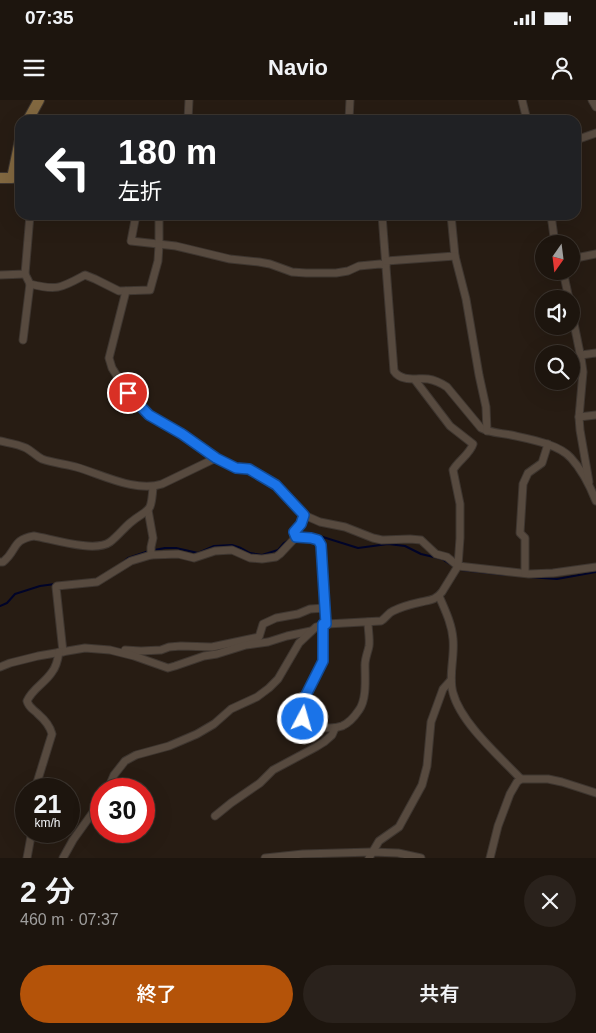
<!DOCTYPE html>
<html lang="ja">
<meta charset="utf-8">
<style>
:root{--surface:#1d150e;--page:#2a221c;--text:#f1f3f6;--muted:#a09f9e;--line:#3b342e;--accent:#b45309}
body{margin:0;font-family:Helvetica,"Noto Sans JP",sans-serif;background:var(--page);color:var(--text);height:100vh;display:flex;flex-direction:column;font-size:19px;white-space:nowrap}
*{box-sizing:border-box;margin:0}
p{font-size:16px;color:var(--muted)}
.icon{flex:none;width:28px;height:28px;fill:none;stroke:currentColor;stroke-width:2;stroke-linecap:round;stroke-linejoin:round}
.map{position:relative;height:758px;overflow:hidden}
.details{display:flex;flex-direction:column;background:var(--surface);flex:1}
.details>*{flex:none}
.guide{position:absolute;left:15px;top:15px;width:566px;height:105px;border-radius:15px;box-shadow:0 5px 20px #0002,0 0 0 1px var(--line);background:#202124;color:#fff;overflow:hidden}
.needle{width:32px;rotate:194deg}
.tools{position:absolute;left:535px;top:135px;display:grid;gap:10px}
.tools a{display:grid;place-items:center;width:45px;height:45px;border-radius:50%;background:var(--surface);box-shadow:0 5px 20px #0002,0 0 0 1px var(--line);font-size:25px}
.speed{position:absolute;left:15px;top:678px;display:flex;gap:10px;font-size:25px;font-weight:700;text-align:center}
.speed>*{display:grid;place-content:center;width:65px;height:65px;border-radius:50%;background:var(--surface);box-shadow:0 5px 20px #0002,0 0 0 1px var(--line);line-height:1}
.speed small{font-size:12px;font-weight:400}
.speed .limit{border:8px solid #d22;background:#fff;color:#111}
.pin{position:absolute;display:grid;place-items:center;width:42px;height:42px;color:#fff;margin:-21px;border:2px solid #fff;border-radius:50%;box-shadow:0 1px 5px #0007}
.me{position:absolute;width:55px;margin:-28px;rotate:6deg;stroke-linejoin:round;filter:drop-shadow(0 0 4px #0008)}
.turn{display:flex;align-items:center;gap:18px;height:105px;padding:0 20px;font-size:22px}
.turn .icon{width:65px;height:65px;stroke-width:2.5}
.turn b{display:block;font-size:35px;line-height:42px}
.round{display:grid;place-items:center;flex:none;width:52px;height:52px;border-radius:26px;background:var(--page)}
.summary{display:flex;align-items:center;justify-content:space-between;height:85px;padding:0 20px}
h1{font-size:30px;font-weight:600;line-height:38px}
.primary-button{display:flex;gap:10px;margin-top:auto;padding:10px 20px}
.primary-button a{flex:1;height:58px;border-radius:30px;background:var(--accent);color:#fff;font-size:20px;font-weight:600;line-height:58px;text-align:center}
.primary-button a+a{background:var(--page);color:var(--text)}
.status{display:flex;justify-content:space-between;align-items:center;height:35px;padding:0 25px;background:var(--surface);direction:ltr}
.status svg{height:14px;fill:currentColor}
header{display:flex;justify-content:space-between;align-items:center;height:65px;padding:0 20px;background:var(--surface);font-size:22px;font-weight:600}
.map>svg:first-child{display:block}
</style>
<div class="status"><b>07:35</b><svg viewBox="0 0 49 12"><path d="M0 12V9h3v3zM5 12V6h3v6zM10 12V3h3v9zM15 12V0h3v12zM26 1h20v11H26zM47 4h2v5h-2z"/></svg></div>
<header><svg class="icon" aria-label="menu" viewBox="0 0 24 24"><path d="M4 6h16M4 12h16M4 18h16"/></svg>Navio<svg class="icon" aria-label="person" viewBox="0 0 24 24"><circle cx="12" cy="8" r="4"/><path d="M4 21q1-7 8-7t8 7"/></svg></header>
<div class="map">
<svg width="596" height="758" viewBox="0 0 596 758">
<rect width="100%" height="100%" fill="#271c13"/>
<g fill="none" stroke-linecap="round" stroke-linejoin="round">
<!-- stream -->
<g stroke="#000429" stroke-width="2">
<polyline points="300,434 310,433 358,448 388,444 405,446 421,454 442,459 453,466"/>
<polyline points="154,450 165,448 176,448 198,453 214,446 232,445 241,448 250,453 262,455 278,450 284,443 293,437"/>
<polyline points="122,463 128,458 149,451"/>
<polyline points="461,470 506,475"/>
<polyline points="528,477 557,479 596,472"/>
<polyline points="0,506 7,503 15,494 40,486 55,484"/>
</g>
<defs>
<g id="minor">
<polyline points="522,0 527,20"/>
<polyline points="592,0 596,7"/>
<polyline points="188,20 189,0"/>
<polyline points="349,20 350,0"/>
<polyline points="576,40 596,33"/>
<polyline points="136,115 131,141 176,146 230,159 259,162 270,164 292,172 306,173 336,173 348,171 359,166 380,164 386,165"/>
<path d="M382 115 394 271C401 282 417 278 428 279 435 280 441 283 447 287L481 328C490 333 501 333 511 335 529 339 559 344 571 358 582 370 590 386 596 401"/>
<polyline points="451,115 455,156 466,199 479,275 486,307 487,331"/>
<polyline points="551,115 555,144"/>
<polyline points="571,159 596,154"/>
<polyline points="386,161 455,156"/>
<polyline points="563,171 569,199"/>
<path d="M25 174 30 184C57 191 61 188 85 175L95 179 119 191 150 190 158 161 159 145V115"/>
<polyline points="0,175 25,174 30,115"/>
<polyline points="126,191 109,258 112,268 128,293 149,315 182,334 216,358 236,368 249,369 276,385 304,415 320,422 345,427 373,438 382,440 410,439 421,440 436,454 447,457 458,466 529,474 553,473 596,467"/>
<polyline points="571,209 581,258 583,272 579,317 580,330 589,382"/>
<polyline points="23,240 30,184"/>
<polyline points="581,255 596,253"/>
<polyline points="579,317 596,315"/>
<path d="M0 341C9 343 18 344 26 348 32 351 36 356 42 359 53 363 65 364 76 367 101 374 136 393 162 384L216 358"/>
<polyline points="148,410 153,438 151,447 151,455"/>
<polyline points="296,437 311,438 318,440 321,445 327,524"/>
<polyline points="296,437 294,432 301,424 304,415"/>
<path d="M0 462H3C18 450 11 440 34 436 52 439 95 453 110 442 117 437 123 429 130 423 149 407 151 416 153 387"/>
<polyline points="525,473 525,438 520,433 523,384 528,373 542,363 548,344"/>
<path d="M439 496C445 510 452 524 453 539 455 557 448 576 453 593 461 623 499 656 521 679"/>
<path d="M323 524V561L300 607C300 608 299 614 300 615 304 628 331 630 342 626 349 623 355 616 359 610 367 599 365 578 365 565 365 558 368 552 369 546 370 538 368 530 368 522"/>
<polyline points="125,550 141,551 161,550 169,547 181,546 212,547 259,537 263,524 276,518 298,514 310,509 325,508"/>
<polyline points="63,552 56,487 57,486 97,482 131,461 151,455 178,454 194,458 215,451 232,450 250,458 262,459 276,457 280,454 296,437"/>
<polyline points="0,567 10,563 38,556 85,548 110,550 134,556 168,568 175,566 204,556 217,554 246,545 268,542 287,536 311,531"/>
<path d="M35 689 52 634C50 626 45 620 38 614 33 609 29 608 27 601 32 589 45 583 52 572 56 567 58 559 59 552"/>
<path d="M108 689 114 675 125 661 136 655 169 646 197 634 214 624 231 609 257 597 269 588 278 579 299 543 316 527 327 524 381 521C386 518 388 513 393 511 401 507 412 504 421 502 430 500 436 500 442 492L458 466 460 438V404L453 370C458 361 470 354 473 344L450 326 415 280"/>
<polyline points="215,716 231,703 260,683 273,670 316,647 324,642 332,635 335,628"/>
<polyline points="27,758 32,731"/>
<polyline points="63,758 73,740 101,701"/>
<polyline points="265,758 303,754 372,752 398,753 421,758"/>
<polyline points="369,758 379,741 399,727 422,685 427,666 431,622 443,589 451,580"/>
<polyline points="490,758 498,726 510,694 517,682 521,679 548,679 562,682 596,693"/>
</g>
<g id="secondary">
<polyline points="28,20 39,0"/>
<polyline points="0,78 12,78 20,40"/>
</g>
</defs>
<!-- minor casing -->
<use href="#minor" stroke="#3e3630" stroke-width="9"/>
<!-- secondary casing -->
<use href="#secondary" stroke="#3e3630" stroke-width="12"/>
<!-- minor -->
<use href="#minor" stroke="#574a3f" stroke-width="7"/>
<!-- secondary -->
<use href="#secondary" stroke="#826840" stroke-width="10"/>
</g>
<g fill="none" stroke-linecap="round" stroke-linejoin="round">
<defs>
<polyline id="route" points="128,293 149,315 182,334 216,358 236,368 249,369 276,385 304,415 301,424 294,432 296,437 311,438 318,440 321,445 326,524 323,524 323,561 300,607 300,614 303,619"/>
</defs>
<!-- route casing -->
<use href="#route" stroke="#114b97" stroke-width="12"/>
<!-- route -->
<use href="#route" stroke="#1a73e8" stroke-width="9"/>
</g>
</svg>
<div class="tools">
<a><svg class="needle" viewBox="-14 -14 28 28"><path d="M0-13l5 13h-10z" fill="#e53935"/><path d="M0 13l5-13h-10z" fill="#a09f9e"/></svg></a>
<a><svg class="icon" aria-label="sound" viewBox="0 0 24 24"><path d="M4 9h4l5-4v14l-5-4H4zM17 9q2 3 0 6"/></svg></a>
<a><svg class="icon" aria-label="search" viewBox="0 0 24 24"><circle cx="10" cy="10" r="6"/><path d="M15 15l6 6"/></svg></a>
</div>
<div class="speed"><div>21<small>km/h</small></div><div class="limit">30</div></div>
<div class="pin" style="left:128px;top:293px;background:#d93025"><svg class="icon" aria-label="arrive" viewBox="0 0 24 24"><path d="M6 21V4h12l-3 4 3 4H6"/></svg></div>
<svg class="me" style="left:303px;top:619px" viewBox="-20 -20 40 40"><circle r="17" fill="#1a73e8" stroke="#fff" stroke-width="3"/><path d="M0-11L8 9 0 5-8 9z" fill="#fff"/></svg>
<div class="guide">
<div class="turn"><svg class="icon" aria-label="left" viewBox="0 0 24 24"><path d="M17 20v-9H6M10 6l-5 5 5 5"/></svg><div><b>180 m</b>左折</div></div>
</div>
</div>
<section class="details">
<div class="summary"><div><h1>2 分</h1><p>460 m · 07:37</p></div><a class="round"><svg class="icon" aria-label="close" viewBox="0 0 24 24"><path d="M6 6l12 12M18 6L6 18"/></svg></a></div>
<div class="primary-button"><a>終了</a><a>共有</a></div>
</section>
